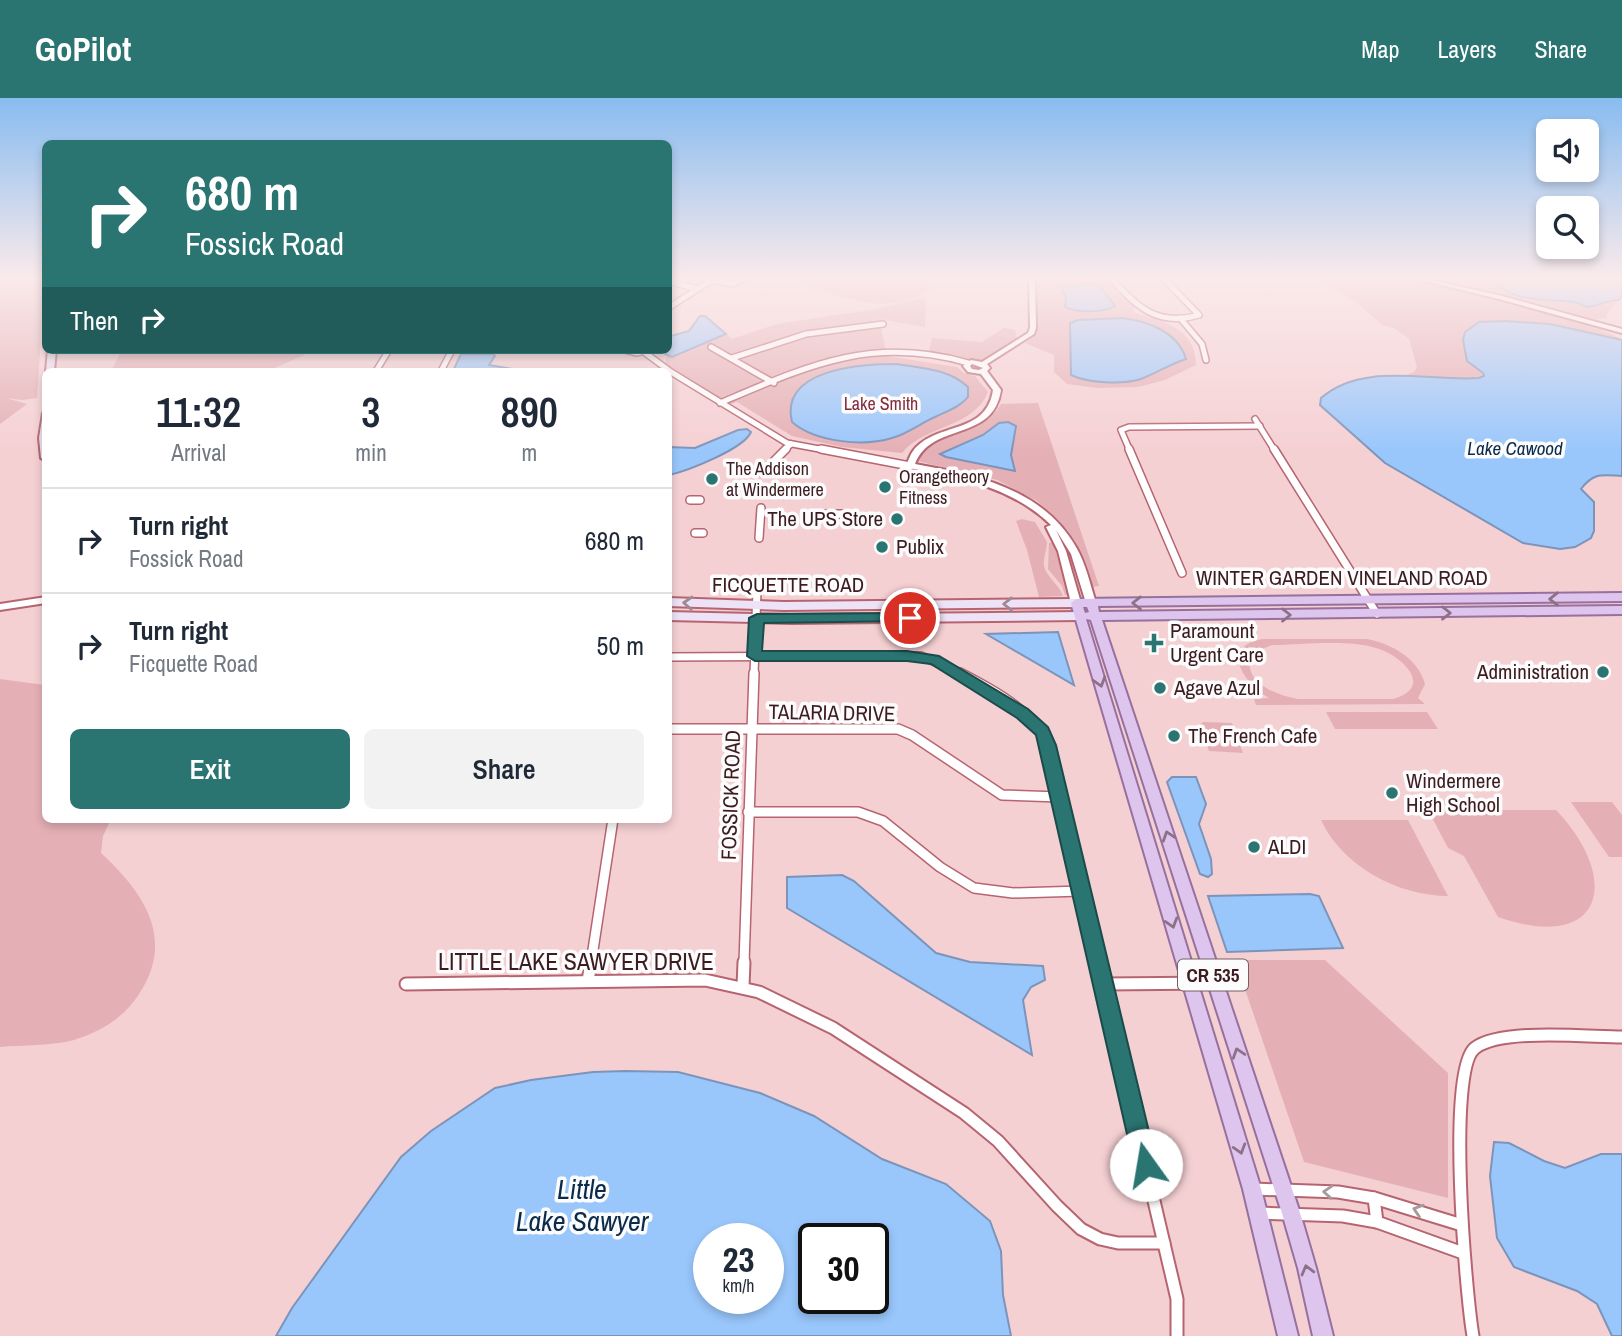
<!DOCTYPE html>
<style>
:root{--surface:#fff;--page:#f2f2f3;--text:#1f2937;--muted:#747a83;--line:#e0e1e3;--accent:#2a7472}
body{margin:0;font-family:"Archivo Narrow",sans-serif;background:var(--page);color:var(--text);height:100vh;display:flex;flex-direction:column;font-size:26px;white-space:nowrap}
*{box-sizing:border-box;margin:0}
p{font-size:23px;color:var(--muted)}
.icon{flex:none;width:38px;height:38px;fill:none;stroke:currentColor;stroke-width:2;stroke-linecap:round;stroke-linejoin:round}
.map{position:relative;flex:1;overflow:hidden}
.sheet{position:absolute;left:42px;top:270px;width:630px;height:455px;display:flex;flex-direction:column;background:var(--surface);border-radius:10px;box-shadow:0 4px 10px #0003}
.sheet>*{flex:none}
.hud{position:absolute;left:42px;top:42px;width:630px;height:214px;border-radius:10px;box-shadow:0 4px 10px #0003;background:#2a7472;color:#fff;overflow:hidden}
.buttons{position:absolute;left:1536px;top:21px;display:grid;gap:14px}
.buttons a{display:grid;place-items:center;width:63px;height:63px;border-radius:10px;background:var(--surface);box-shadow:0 4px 10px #0003;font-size:35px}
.speed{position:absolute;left:693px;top:1125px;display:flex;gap:14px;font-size:35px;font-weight:700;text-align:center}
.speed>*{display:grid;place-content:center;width:91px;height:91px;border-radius:50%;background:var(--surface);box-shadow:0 4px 10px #0003;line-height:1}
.speed small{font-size:18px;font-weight:400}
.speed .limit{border:4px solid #111;border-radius:10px;background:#fff;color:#111}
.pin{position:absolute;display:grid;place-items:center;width:60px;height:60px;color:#fff;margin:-30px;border:4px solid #fff;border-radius:50%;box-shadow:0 2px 7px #0007}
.me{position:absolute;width:77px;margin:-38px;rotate:347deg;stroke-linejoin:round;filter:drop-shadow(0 0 5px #0008)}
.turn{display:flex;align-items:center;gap:24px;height:147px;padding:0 28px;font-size:32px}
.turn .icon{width:91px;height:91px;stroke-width:2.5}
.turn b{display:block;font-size:49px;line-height:60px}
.then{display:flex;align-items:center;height:66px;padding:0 28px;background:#0003;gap:14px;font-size:26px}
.eta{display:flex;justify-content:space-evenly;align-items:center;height:119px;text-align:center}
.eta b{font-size:42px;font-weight:600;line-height:49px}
.primary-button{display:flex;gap:14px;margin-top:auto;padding:14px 28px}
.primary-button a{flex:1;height:80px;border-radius:10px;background:var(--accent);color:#fff;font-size:28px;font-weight:600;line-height:80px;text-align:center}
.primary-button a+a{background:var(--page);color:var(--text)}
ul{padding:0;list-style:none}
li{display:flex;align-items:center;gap:21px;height:105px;padding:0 28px;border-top:2px solid var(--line)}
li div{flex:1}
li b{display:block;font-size:26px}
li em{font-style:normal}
header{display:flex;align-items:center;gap:42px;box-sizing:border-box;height:98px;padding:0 35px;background:var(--accent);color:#fff}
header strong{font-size:33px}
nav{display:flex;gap:38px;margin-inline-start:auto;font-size:24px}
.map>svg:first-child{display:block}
</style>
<header>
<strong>GoPilot</strong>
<nav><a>Map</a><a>Layers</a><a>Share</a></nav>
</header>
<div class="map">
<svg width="1622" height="1238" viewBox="0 0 1622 1238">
<rect width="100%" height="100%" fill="#f5d0d3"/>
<!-- green -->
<g fill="#e5b0b5" fill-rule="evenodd">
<polygon points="3,180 45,180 37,300 22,302 6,300 27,306 0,326 0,181"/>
<path d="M801 180H926L930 184 929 192C896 212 869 207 834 196 822 192 809 191 801 180Z"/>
<path d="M1036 180H1109L1135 209 1133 214C1164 225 1195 228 1196 267L1165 282 1138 289 1097 290 1067 286 1054 274V257L1025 245 1032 240 1037 231Z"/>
<path d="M1313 180C1340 180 1368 176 1394 180 1427 184 1606 227 1622 242L1550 226 1505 223 1463 242 1467 263 1484 278 1462 282 1404 278 1414 274 1417 269 1409 241 1394 230 1382 227 1355 203Z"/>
<path d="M1438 180H1493C1509 204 1547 201 1573 204 1578 205 1582 208 1588 208 1600 208 1607 201 1618 203L1610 211 1606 220 1595 221 1510 198 1437 182Z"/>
<path d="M926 199 925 229 879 221 887 258 957 269 964 275 975 278 988 294C974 330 924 327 902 355L842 349 792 338 737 304 731 306 665 267 671 238 688 233 700 217 706 218 732 241 777 226 876 211Z"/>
<path d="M1004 230 1015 232 1017 240 1021 242C1009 248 994 260 982 263 971 265 940 256 929 253L932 240 982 244Z"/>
<polygon points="122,252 315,252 268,273 111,273"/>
<path d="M1038 305 1099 488 1091 489 1077 447 1068 433 1037 403 997 382 917 363C928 331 983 337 1001 306Z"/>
<path d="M1022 421 1035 424 1047 444C1047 451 1043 460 1044 468 1047 480 1059 486 1063 498L1039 499 1027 452 1016 423Z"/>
<polygon points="1053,444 1069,497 1065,497 1062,488 1048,471 1049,445"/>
<path d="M1263 541H1367C1392 546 1418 560 1425 586L1418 600 1425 606 1256 607 1254 601 1269 600C1244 586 1218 548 1263 541ZM1272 547C1303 547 1347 541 1376 550 1401 557 1436 589 1393 601H1298C1276 597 1240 584 1252 555Z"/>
<path d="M0 581 45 587 46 721H111L103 738 101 755C142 793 175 838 141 893 126 918 103 933 74 942 52 948 24 947 0 949Z"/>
<polygon points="1326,614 1427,614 1438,631 1335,631"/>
<polygon points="1203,624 1232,625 1243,655 1209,653 1199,627"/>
<path d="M1435 703 1476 704 1493 712H1556C1622 781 1604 856 1498 819L1464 758 1448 750 1429 714Z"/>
<polygon points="1571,704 1612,704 1622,717 1622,759 1609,759"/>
<path d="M1321 722H1408L1448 798C1398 798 1342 768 1321 722Z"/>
<polygon points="1235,862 1325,862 1448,975 1448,1100 1304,1064"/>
</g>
<!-- water -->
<g fill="#99c7fc" stroke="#7d94ba" stroke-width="2" fill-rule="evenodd">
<path d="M1493 180H1622V198L1619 202C1607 202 1601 207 1589 209 1582 209 1580 205 1574 204 1550 201 1506 205 1493 180Z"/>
<path d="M1098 186 1115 208C1103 215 1078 215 1065 209L1066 200 1060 188Z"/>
<polygon points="700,218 705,218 726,236 672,259 665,256 670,250 671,238 689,233"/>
<path d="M1122 220C1148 223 1178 234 1186 261 1170 266 1157 275 1141 281 1122 287 1088 285 1071 277L1070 225 1078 222Z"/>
<path d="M1505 223 1550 226 1622 242V378C1602 377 1594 374 1581 391L1594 404V433L1591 440 1575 449 1560 451 1523 445 1385 365 1320 307 1321 300C1363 263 1429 284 1479 280L1484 278 1483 275 1467 263 1463 242 1465 234 1479 224Z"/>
<polygon points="461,256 493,256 495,258 489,267 525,273 453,273"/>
<path d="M896 266C921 270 949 271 968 289V299C960 309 947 313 935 319 921 325 907 336 892 340 863 349 815 344 792 324 779 271 861 266 896 266Z"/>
<polygon points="1008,324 1016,328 1011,357 1015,373 946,359 940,356 983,337 999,325"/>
<path d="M747 331 751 334C744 351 687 373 669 377V349L695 350 738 332Z"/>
<polygon points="1058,534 1074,587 986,536"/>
<polygon points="1172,679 1196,679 1206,706 1199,726 1211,761 1212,776 1208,779 1200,776 1167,684"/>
<polygon points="842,777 854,783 936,855 970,864 1043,868 1045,882 1031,889 1023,902 1032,957 787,810 787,779"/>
<polygon points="1310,796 1319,798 1343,850 1227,854 1208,798"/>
<path d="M625 973 678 974 760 995 814 1018 882 1061 946 1086 990 1123 1001 1153 1003 1197 1011 1238H276L292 1210 401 1059 431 1033 495 990 531 982 593 974ZM709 1141H768V1200H709ZM814 1141H873V1200H814Z"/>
<polygon points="1494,1044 1509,1045 1544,1063 1565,1070 1601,1056 1622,1056 1622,1238 1612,1238 1597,1206 1577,1193 1514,1169 1497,1140 1490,1078"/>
</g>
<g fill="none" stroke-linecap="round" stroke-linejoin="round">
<defs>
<g id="minor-far3">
<path d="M1111 180C1137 209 1157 229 1199 217L1163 180"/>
<polyline points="711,182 732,186 746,180"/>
<polyline points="668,183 697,191"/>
<polyline points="668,210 715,180"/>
<polyline points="1180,220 1202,246 1206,262"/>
<polyline points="711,249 774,285"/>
<polyline points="625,252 637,255 648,252"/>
<polyline points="644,254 671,274 787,345 830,353"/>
<polyline points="732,260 806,236 883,226"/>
<polyline points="376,273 389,252"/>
<polyline points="441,273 452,252"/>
<path d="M720 305C807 268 872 237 968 265"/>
<polyline points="1255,321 1275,353"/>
<polyline points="784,353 791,346"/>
<polyline points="1130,353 1121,332 1129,329 1260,328"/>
</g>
<g id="minor-far2">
<polyline points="821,351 910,368"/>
<polyline points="1129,351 1182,475"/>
<polyline points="1274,351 1377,516"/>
<polyline points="762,375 786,351"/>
<polyline points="690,402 700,402"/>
<polyline points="822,416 844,416"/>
<polyline points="695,435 703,435"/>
<polyline points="759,440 761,410"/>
<polyline points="668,559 921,558 963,576"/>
<polyline points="754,576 757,492"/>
</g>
<g id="minor-far1">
<path d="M960 575C993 592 1031 612 1048 647L1099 865"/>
<polyline points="668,631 898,631 912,637 1002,697 1060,699"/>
<polyline points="748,714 858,714 883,723 940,769 974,790 1013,795 1082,793"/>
<polyline points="591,865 613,721"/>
<polyline points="744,865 754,575"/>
</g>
<g id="minor">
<polyline points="1098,864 1177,1201 1177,1238"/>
<polyline points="588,883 591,864"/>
<polyline points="406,886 705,882 759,894 833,930 964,1015 998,1043 1057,1108 1081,1131 1100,1141 1118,1145 1164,1145"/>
<polyline points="1104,886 1216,885"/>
<polyline points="743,888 744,864"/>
<polyline points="1253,1091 1338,1094 1374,1100 1462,1127"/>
<polyline points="1374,1100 1377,1124"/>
<polyline points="1259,1115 1343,1118 1377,1124 1463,1155"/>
<path d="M1473 1238C1466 1197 1446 972 1475 950 1501 930 1588 939 1622 939"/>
</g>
<g id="tertiary">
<path d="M1029 180H1035L1036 230 1034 236 987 266 990 270 987 273 1001 292C993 345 932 323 915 366 976 377 1042 390 1076 449 1086 466 1090 486 1096 505L1091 508 1086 505 1071 456 1056 432 1066 453 1081 505 1076 508 1071 505 1058 453 1046 429 1051 427C1012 389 961 380 910 370L906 368C908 363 910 357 913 353 936 323 986 338 993 292L981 276 968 274 963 268 971 262 982 264 1028 235 1030 230ZM972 266 983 270 979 272 972 271 970 268Z"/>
<polygon points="1413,180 1422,180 1502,198 1622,231 1622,235 1499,201"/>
<polygon points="46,499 46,505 0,512 0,506"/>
</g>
<g id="secondary">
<polygon points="48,252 56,252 54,273 46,273"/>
<polygon points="43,315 46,315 46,363 41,360 39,340"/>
<polygon points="668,500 784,504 1076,501 1081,505 1076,509 784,512 668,508"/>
<polygon points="668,514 791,517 1080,514 1086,518 1080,522 791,525 668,522"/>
</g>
<path id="primary" d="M1622 495V503L1098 508 1099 514 1622 508V516L1102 522 1300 1115 1316 1170 1333 1238H1313L1298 1170 1282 1115 1091 522 1086 521 1261 1091 1298 1238H1278L1243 1091 1071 505 1076 501ZM1083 509H1087L1089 514 1085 515Z"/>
</defs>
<!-- minor-far3 casing -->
<use href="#minor-far3" stroke="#b66570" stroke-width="8"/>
<!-- minor-far2 casing -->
<use href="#minor-far2" stroke="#b66570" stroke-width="10"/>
<!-- minor-far1 casing -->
<use href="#minor-far1" stroke="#b66570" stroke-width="12"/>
<!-- minor casing -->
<use href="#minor" stroke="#b66570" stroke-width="15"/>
<!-- tertiary casing -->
<use href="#tertiary" stroke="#b66570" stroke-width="4"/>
<!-- secondary casing -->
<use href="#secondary" stroke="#b66570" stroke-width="4"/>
<!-- primary casing -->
<use href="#primary" stroke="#97709e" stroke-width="4"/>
<!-- minor-far3 -->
<use href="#minor-far3" stroke="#fff" stroke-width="5"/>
<!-- minor-far2 -->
<use href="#minor-far2" stroke="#fff" stroke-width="7"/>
<!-- minor-far1 -->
<use href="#minor-far1" stroke="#fff" stroke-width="9"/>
<!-- minor -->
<use href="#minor" stroke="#fff" stroke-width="11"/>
<!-- tertiary -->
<use href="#tertiary" fill="#fff" fill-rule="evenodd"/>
<!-- secondary -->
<use href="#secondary" fill="#eee2f6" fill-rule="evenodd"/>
<!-- primary -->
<use href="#primary" fill="#dec5ed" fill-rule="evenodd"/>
</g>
<!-- one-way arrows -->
<defs><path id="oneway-chevron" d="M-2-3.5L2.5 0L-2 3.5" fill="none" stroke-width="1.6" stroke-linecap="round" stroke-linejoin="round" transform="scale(1.75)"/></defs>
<g stroke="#8e7087">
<use href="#oneway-chevron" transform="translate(1554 501) rotate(179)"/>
<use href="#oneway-chevron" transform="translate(1137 505) rotate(180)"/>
<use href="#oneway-chevron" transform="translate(1446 515)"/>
<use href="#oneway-chevron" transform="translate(1286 517)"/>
<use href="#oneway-chevron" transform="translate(1100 584) rotate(73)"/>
<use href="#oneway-chevron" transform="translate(1168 738) rotate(-108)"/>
<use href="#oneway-chevron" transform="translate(1172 825) rotate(73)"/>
<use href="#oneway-chevron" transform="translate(1238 955) rotate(-108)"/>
<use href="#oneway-chevron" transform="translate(1240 1051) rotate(73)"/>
<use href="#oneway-chevron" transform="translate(1307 1172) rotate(-105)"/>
</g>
<g stroke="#9e8996">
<use href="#oneway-chevron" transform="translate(688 505) rotate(-177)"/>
<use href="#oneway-chevron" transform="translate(1008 506) rotate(180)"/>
</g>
<g stroke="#a8999b">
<use href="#oneway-chevron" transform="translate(1328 1094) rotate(-176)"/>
<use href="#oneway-chevron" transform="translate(1418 1112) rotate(-162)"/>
</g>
<!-- sky -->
<linearGradient id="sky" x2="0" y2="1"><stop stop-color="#88bcf0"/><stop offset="0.51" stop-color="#faeaeb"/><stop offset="1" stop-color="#faeaeb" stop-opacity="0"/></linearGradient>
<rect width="1622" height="353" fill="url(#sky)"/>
<!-- route -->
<polygon fill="#2a7472" stroke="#1b4b4a" stroke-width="2" points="910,515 917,520 915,523 764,525 762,553 907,553 939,558 1028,611 1048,629 1056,647 1157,1067 1154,1075 1146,1079 1138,1075 1134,1067 1036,637 1017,620 931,566 907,563 755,563 747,558 749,520 757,516"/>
<!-- markers -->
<g fill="#2a7472" stroke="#fcfcfc" stroke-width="2.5">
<circle cx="712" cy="381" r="7"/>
<circle cx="885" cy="389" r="7"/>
<circle cx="897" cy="421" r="7"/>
<circle cx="882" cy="449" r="7"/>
<path d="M1150.5 534.5h7v7h7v7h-7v7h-7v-7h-7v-7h7z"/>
<circle cx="1603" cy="574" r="7"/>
<circle cx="1160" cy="590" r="7"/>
<circle cx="1174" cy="638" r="7"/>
<circle cx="1392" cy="695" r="7"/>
<circle cx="1254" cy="749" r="7"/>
</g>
<g text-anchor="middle" stroke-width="7" stroke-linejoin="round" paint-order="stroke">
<!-- far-park labels -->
<g font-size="18" fill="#832c3d" stroke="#fcfcfc">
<text x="881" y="312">Lake Smith</text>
</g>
<!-- far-poi labels -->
<g font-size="18" fill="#3d1c21" stroke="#fcfcfc" text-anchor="start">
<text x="726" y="377">The Addison<tspan x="726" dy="21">at Windermere</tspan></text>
<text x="899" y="385">Orangetheory<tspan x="899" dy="21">Fitness</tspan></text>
</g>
<!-- far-water labels -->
<g font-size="19" font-style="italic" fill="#0b2b4d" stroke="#fcfcfc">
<text x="1515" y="357">Lake Cawood</text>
</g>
<!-- shield labels -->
<rect fill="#fcfcfc" stroke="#765f63" stroke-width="2" x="1178" y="861.5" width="70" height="31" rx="5"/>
<g font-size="19" font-weight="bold" fill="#3d1c21">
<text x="1213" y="884">CR 535</text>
</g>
<!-- poi labels -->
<g font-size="21" fill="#3d1c21" stroke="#fcfcfc" text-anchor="start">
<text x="883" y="428" text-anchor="end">The UPS Store</text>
<text x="896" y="456">Publix</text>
<text x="1170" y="540">Paramount<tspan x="1170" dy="24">Urgent Care</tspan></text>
<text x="1589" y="581" text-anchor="end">Administration</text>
<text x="1174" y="597">Agave Azul</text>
<text x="1188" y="645">The French Cafe</text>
<text x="1406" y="690">Windermere<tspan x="1406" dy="24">High School</tspan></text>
<text x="1268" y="756">ALDI</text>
</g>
<!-- street labels -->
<g font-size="21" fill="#3d1c21" stroke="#fcfcfc">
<text x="1342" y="487">WINTER GARDEN VINELAND ROAD</text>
<text x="788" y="494">FICQUETTE ROAD</text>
<text transform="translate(832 615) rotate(1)" y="7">TALARIA DRIVE</text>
<text transform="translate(731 697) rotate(-88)" y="7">FOSSICK ROAD</text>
</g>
<!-- near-street labels -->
<g font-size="24" fill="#3d1c21" stroke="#fcfcfc">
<text x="576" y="872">LITTLE LAKE SAWYER DRIVE</text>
</g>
<!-- near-water labels -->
<g font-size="28" font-style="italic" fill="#0b2b4d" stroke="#fcfcfc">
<text x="582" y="1101">Little<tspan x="582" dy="32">Lake Sawyer</tspan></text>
</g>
</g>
</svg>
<div class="buttons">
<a><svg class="icon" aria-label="sound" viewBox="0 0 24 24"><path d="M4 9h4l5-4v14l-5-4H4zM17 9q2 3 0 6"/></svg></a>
<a><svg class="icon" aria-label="search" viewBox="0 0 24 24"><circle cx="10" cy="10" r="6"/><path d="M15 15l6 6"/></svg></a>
</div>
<div class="speed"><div>23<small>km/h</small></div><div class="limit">30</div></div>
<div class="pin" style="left:910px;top:520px;background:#d93025"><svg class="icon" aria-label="arrive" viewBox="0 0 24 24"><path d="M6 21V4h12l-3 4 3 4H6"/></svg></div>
<svg class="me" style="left:1146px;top:1067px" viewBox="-20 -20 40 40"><circle r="19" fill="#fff"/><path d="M0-13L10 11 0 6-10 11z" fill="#2a7472"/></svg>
<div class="hud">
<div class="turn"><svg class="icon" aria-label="right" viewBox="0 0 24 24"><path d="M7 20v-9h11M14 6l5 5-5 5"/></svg><div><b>680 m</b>Fossick Road</div></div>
<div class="then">Then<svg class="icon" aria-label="right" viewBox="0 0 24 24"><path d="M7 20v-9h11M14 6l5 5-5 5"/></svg></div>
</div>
<section class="sheet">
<div class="eta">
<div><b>11:32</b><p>Arrival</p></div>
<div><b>3</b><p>min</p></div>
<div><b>890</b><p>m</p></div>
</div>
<ul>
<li><svg class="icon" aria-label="right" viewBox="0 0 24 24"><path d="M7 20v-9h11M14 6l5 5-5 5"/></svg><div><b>Turn right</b><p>Fossick Road</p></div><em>680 m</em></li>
<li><svg class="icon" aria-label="right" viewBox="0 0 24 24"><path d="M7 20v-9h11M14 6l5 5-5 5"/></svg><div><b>Turn right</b><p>Ficquette Road</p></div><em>50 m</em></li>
</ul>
<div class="primary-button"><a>Exit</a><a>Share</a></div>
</section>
</div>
